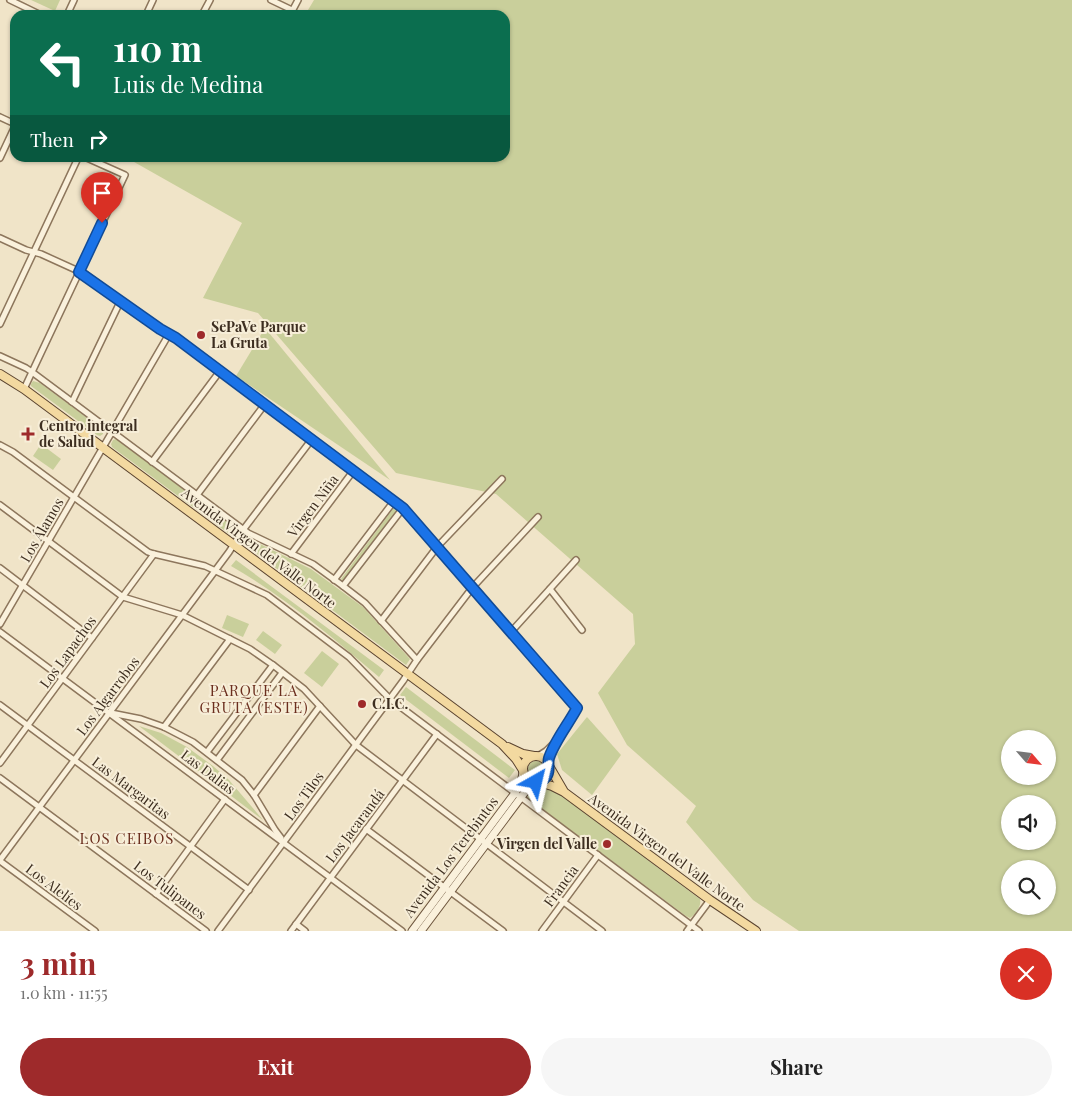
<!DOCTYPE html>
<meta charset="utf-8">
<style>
:root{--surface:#fff;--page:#f6f6f6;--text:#222;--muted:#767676;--accent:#9e2a2b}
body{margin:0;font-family:"Playfair Display",serif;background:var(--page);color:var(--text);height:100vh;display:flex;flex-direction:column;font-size:19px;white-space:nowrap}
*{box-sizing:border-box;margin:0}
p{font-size:16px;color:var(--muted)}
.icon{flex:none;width:28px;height:28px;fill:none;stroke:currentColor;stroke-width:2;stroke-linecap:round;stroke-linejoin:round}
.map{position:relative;height:931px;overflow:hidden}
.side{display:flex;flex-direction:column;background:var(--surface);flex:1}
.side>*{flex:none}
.hud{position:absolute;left:10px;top:10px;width:500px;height:152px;border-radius:15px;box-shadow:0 1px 4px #0004;background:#0b6e4f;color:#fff;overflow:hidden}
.needle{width:32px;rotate:118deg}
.fabs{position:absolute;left:1001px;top:730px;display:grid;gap:10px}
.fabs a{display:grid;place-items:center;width:55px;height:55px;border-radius:50%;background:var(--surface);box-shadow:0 1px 4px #0004;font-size:25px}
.pin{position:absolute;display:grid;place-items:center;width:42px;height:42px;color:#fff;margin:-51px -21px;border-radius:50% 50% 50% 0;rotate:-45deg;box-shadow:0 0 5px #0007}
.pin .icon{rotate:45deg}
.me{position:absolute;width:55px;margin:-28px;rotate:37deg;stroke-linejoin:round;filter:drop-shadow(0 0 4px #0008)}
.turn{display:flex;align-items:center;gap:18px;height:105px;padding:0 20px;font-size:22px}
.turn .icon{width:65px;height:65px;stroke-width:2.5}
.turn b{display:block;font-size:35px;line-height:42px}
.then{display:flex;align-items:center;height:48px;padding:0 20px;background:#0003;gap:10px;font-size:19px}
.round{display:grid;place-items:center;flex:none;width:52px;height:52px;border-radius:26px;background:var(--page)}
.head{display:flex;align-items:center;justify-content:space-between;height:85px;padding:0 20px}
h1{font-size:30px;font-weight:700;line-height:38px;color:var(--accent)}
.action{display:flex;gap:10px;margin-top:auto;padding:10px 20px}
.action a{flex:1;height:58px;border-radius:30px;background:var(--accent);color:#fff;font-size:20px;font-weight:700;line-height:58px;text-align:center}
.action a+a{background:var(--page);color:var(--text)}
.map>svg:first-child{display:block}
</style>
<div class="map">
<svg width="1072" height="931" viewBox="0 0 1072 931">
<rect width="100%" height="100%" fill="#f0e4c8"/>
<!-- green -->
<g fill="#c9cf9b" fill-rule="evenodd">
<polygon points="31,0 60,0 55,11"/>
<path d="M314 0H1072V931H799L753 900 686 822 696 806 627 745 598 693 635 644 633 614 496 494 396 473 258 313 203 298 242 223 127 158H505V15H305ZM1010 739H1048V776H1010ZM1010 804H1048V841H1010ZM1010 869H1048V906H1010Z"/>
<polygon points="265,328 390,480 236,376"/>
<polygon points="33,381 40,383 102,429 103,431 103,434 100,436 97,435 31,386 31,384"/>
<polygon points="116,439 237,529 232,536 112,447 111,444 113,440"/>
<polygon points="41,444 61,459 53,470 33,456"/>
<polygon points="395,506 398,509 343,581 341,579"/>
<polygon points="250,539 311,569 363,607 410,659 406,665 245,545"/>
<path d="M236 560 384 670 379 677C332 637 285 597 231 566Z"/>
<polygon points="227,615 249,624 243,637 222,628"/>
<polygon points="263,631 282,645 275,654 256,640"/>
<polygon points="322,651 339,664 322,687 304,673"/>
<polygon points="406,687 515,770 509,778 400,695"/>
<polygon points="587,717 621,755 592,795 562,770 557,754"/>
<polygon points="139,726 161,733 187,747 213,766 229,780 263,820"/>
<circle cx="536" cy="769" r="8"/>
<path d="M544 786 554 790 700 899C702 906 695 915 690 918L686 916 529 799 527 796C529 788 537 787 544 786Z"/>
</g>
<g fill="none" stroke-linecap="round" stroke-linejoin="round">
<defs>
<g id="street">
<polyline points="10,0 41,15"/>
<polyline points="271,0 292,10"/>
<polyline points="67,15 74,0"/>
<polyline points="146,15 153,0"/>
<polyline points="202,15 210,0"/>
<polyline points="290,15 298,0"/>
<polyline points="0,117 15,124"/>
<polyline points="0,158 15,126"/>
<polyline points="0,238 26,250 41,254 85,274 160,329 176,338 403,508 577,708 551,752 548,763"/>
<polyline points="0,324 78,158"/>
<polyline points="0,356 26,368 32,372 248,533 313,564 343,586 365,603 417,660"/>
<polyline points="24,389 125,175 87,158"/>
<polyline points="72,402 121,300"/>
<polyline points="0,445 13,452 148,552 154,554 205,566 267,595 349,657 390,699 699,931"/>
<polyline points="152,462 220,371"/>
<polyline points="197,495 265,404"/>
<polyline points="0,505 123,597 182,615 250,649 273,665 304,689 356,745 602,931"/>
<polyline points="291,554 354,470"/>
<polyline points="0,568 92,638"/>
<polyline points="334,580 394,501"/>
<polyline points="343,586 403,508"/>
<polyline points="550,589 582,630"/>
<polyline points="381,621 437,547 502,479"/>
<polyline points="0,624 169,334"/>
<polyline points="0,632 402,931"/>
<polyline points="510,633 576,560"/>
<polyline points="0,705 249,890"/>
<polyline points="111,713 141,719 164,727 193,742 242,780 254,795 275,830 281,838"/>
<polyline points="164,727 230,639"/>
<polyline points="207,752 273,665"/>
<polyline points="538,756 546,751 554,743"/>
<polyline points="217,760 282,673"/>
<polyline points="0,763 154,554"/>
<polyline points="0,778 206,931"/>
<polyline points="254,795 320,706"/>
<polyline points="366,829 503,931"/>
<polyline points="0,860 229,552 243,530 312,439"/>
<polyline points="0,861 95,931"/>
<polyline points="156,894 225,799"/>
<polyline points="296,924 305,931"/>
<polyline points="218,931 403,681 417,660 472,588 538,517"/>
<polyline points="291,931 437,734"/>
<polyline points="542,931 598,855"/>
<polyline points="687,931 710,900"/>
</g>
<g id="secondary">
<polyline points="412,931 515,793 521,783 523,773"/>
<polyline points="421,931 528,788 536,782"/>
</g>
<g id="primary">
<polyline points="0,374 24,389 502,744 516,759 523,770"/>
<polyline points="508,747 523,754 534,756"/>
<circle cx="536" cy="769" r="13"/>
<polyline points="549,766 563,790"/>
<polyline points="538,782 552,786 564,792 710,900 756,931"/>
</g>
</defs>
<!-- street casing -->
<use href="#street" stroke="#8d765c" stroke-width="8"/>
<!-- secondary casing -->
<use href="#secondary" stroke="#6f573f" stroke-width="9"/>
<!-- primary casing -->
<use href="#primary" stroke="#5b4430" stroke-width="10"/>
<!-- street -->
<use href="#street" stroke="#faf1dc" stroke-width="5"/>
<!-- secondary -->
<use href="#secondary" stroke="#faf1dc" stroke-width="7"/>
<!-- primary -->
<use href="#primary" stroke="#f3d9a0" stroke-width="8"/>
</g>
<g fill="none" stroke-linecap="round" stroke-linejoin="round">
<defs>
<path id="route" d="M102 223 79 272 160 329 176 338 403 508 577 708C569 723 554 742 549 758 547 765 551 771 546 777 543 781 540 782 536 782"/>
</defs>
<!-- route casing -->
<use href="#route" stroke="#114b97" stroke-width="12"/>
<!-- route -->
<use href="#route" stroke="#1a73e8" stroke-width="9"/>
</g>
<!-- markers -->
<g fill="#9e2a2b" stroke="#f7eed8" stroke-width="2">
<circle cx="201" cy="335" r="5"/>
<path d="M25.5 426.5h5v5h5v5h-5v5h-5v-5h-5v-5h5z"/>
<circle cx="362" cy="704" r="5"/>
<circle cx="607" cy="844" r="5"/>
</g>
<g text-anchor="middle" stroke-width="4" stroke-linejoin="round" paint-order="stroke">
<!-- poi labels -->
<g font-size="14" font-weight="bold" fill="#3d2e20" stroke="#f7eed8" text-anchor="start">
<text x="211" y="332">SePaVe Parque<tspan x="211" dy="16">La Gruta</tspan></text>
<text x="39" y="431">Centro integral<tspan x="39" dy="16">de Salud</tspan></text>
<text x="372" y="709">C.I.C.</text>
<text x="597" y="849" text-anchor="end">Virgen del Valle</text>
</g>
<!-- street labels -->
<g font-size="14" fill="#3d2e20" stroke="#f7eed8">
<text transform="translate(313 506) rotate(-53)" y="5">Virgen Niña</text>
<text transform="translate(42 530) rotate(-60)" y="5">Los Álamos</text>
<text transform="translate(259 548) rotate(37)" y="5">Avenida Virgen del Valle Norte</text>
<text transform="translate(68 652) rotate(-54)" y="5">Los Lapachos</text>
<text transform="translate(108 696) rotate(-53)" y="5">Los Algarrobos</text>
<text transform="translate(208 772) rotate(37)" y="5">Las Dalias</text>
<text transform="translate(131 788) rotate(37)" y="5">Las Margaritas</text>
<text transform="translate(304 796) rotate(-54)" y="5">Los Tilos</text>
<text transform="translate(355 826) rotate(-53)" y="5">Los Jacarandá</text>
<text transform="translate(667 852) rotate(36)" y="5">Avenida Virgen del Valle Norte</text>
<text transform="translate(451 857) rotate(-53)" y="5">Avenida Los Terebintos</text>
<text transform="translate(561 886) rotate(-54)" y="5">Francia</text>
<text transform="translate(54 887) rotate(37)" y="5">Los Alelíes</text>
<text transform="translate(170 890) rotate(37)" y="5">Los Tulipanes</text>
</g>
<!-- neighbourhood labels -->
<g font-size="15" letter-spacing="1" fill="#6b2e1e" stroke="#f7eed8">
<text x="254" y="696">PARQUE LA<tspan x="254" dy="17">GRUTA (ESTE)</tspan></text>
<text x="127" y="844">LOS CEIBOS</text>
</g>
</g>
</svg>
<div class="fabs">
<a><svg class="needle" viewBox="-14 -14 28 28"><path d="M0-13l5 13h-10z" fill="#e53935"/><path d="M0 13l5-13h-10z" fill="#767676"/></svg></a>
<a><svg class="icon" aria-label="sound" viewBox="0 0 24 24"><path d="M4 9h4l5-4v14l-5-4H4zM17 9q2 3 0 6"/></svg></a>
<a><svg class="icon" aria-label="search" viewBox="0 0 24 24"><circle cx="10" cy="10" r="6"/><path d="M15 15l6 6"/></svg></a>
</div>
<div class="pin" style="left:102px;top:223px;background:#d93025"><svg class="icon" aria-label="arrive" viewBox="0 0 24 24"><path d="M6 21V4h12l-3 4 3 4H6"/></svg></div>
<svg class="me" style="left:536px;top:782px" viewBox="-20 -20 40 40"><path d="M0-17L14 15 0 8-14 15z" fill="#1a73e8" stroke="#fff" stroke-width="4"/></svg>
<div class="hud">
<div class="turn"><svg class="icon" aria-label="left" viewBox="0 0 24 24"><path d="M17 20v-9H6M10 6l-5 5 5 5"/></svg><div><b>110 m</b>Luis de Medina</div></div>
<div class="then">Then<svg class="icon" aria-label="right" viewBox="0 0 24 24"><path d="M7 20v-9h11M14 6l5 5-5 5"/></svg></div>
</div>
</div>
<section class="side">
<div class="head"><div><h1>3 min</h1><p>1.0 km · 11:55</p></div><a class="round" style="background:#d93025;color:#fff"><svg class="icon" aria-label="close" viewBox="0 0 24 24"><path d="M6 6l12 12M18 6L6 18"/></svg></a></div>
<div class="action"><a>Exit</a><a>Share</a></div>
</section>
